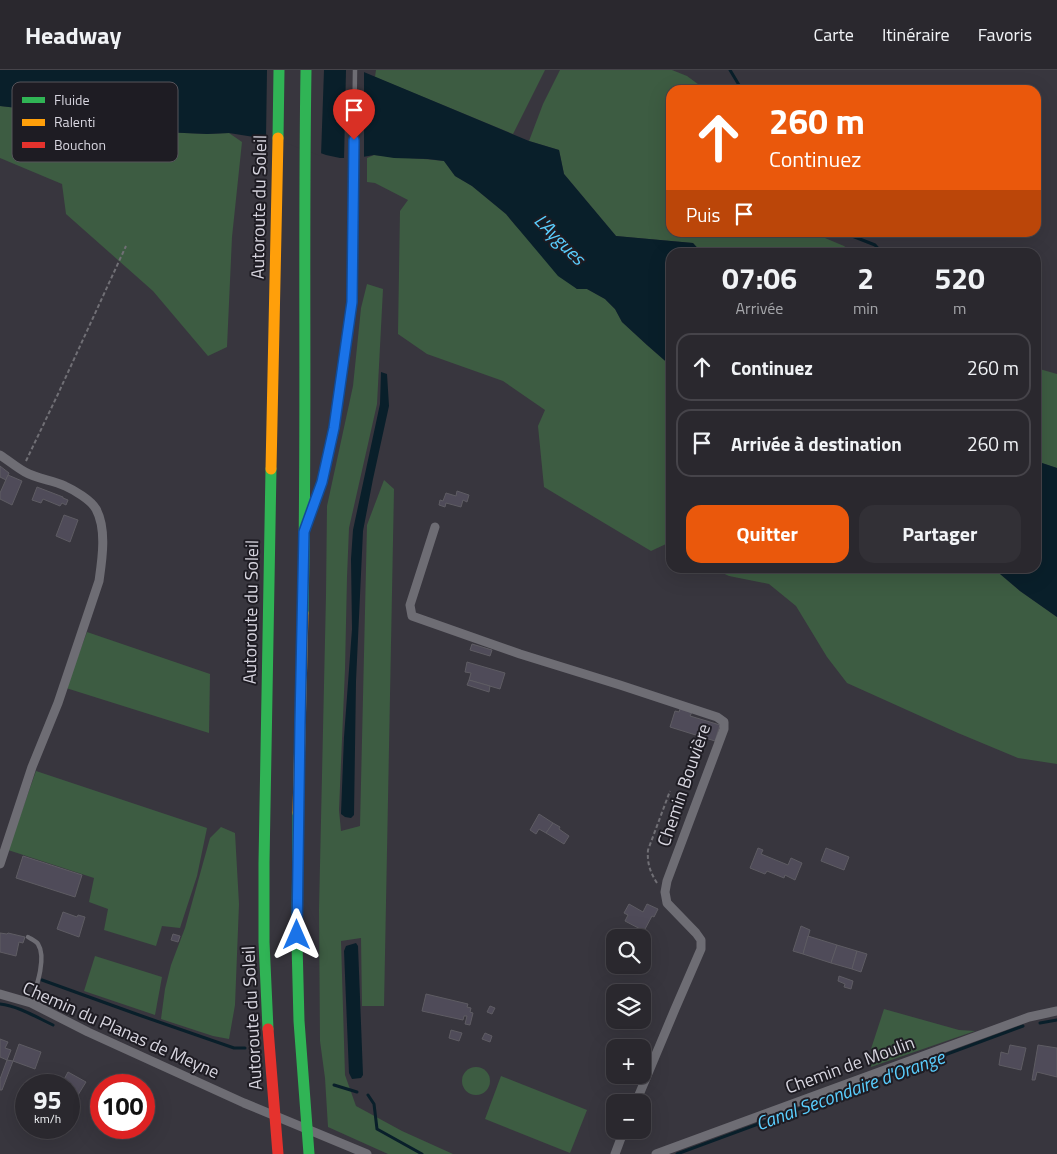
<!DOCTYPE html>
<html lang="fr">
<meta charset="utf-8">
<style>
:root{--surface:#2a282e;--page:#323036;--text:#f1f3f6;--muted:#a5a6aa;--line:#46444a;--accent:#ea580c}
body{margin:0;font-family:"Titillium Web",sans-serif;background:var(--page);color:var(--text);height:100vh;display:flex;flex-direction:column;font-size:19px;white-space:nowrap}
*{box-sizing:border-box;margin:0}
p{font-size:16px;color:var(--muted)}
.icon{flex:none;width:28px;height:28px;fill:none;stroke:currentColor;stroke-width:2;stroke-linecap:round;stroke-linejoin:round}
.map{position:relative;flex:1;overflow:hidden}
.side{position:absolute;left:666px;top:178px;width:375px;height:325px;display:flex;flex-direction:column;background:var(--surface);border-radius:15px;box-shadow:0 5px 20px #0002,0 0 0 1px var(--line)}
.side>*{flex:none}
.hud{position:absolute;left:666px;top:15px;width:375px;height:152px;border-radius:15px;box-shadow:0 5px 20px #0002,0 0 0 1px var(--line);background:#ea580c;color:#fff;overflow:hidden}
.tools{position:absolute;left:606px;top:859px;display:grid;gap:10px}
.tools a{display:grid;place-items:center;width:45px;height:45px;border-radius:10px;background:var(--surface);box-shadow:0 5px 20px #0002,0 0 0 1px var(--line);font-size:25px}
.speed{position:absolute;left:15px;top:1004px;display:flex;gap:10px;font-size:25px;font-weight:700;text-align:center}
.speed>*{display:grid;place-content:center;width:65px;height:65px;border-radius:50%;background:var(--surface);box-shadow:0 5px 20px #0002,0 0 0 1px var(--line);line-height:1}
.speed small{font-size:12px;font-weight:400}
.speed .limit{border:8px solid #d22;background:#fff;color:#111}
.pin{position:absolute;display:grid;place-items:center;width:42px;height:42px;color:#fff;margin:-51px -21px;border-radius:50% 50% 50% 0;rotate:-45deg;box-shadow:0 0 5px #0007}
.pin .icon{rotate:45deg}
.me{position:absolute;width:55px;margin:-28px;rotate:0deg;stroke-linejoin:round;filter:drop-shadow(0 0 4px #0008)}
.turn{display:flex;align-items:center;gap:18px;height:105px;padding:0 20px;font-size:22px}
.turn .icon{width:65px;height:65px;stroke-width:2.5}
.turn b{display:block;font-size:35px;line-height:42px}
.then{display:flex;align-items:center;height:48px;padding:0 20px;background:#0003;gap:10px;font-size:19px}
.eta{display:flex;justify-content:space-evenly;align-items:center;height:85px;text-align:center}
.eta b{font-size:30px;font-weight:700;line-height:35px}
.action{display:flex;gap:10px;margin-top:auto;padding:10px 20px}
.action a{flex:1;height:58px;border-radius:15px;background:var(--accent);color:#fff;font-size:20px;font-weight:700;line-height:58px;text-align:center}
.action a+a{background:var(--page);color:var(--text)}
ul{padding:0;list-style:none}
li{display:flex;align-items:center;gap:15px;height:68px;margin:0 10px 8px;padding:0 10px;border:2px solid var(--line);border-radius:15px}
li div{flex:1}
li b{display:block;font-size:19px}
li em{font-style:normal}
header{display:flex;align-items:center;gap:30px;box-sizing:border-box;height:70px;padding:0 25px;background:var(--surface);border-bottom:1px solid var(--line)}
header strong{font-size:24px}
nav{display:flex;gap:28px;margin-inline-start:auto;font-size:18px}
.map>svg:first-child{display:block}
</style>
<header>
<strong>Headway</strong>
<nav><a>Carte</a><a>Itinéraire</a><a>Favoris</a></nav>
</header>
<div class="map">
<svg width="1057" height="1084" viewBox="0 0 1057 1084">
<rect width="100%" height="100%" fill="#38363e"/>
<!-- green -->
<g fill="#3d5c42">
<polygon points="376,0 545,0 513,64 375,7"/>
<polygon points="560,0 672,0 687,6 706,20 671,20 671,162 813,163 844,176 852,182 701,182 693,173 616,166 564,104 559,80 529,71 543,34"/>
<polygon points="0,36 71,44 113,53 140,61 207,64 229,63 242,72 232,167 227,277 208,286 153,221 66,144 62,114 0,88"/>
<path d="M374 85C398 88 421 88 444 91L455 106 472 116 506 144 515 155 577 219H587L605 229 615 239 622 252 647 275 671 296V477L666 474 651 481 544 417 538 356 545 340 503 311 427 284 398 264 400 141 408 130 375 113 367 112V88Z"/>
<polygon points="367,214 383,219 377,334 349,458 347,507 345,599 339,740 341,761 360,756 367,455 384,410 394,419 384,936 362,936 361,868 341,871 345,1005 356,1036 402,1061 453,1084 388,1084 328,1057 325,1008 320,971 319,840 326,525 327,436 353,316 361,238"/>
<polygon points="1036,298 1057,304 1057,398 1036,391"/>
<polygon points="712,498 993,498 1020,521 1057,547 1057,694 1018,688 958,663 847,613 827,587 796,536 769,514 729,506"/>
<polygon points="87,562 210,604 209,663 66,618"/>
<polygon points="36,701 207,758 197,806 180,858 162,856 156,876 104,860 108,839 89,832 94,808 8,780"/>
<polygon points="221,757 235,763 239,834 235,935 229,969 213,966 161,949 165,919 171,895 185,858 210,768"/>
<polygon points="95,886 162,907 155,945 84,921"/>
<polygon points="884,939 959,960 975,961 871,997 871,979"/>
<circle cx="476" cy="1011" r="14"/>
<polygon points="501,1006 587,1040 570,1083 485,1049"/>
</g>
<!-- water -->
<g fill="#091f2a">
<polygon points="0,0 359,0 529,71 559,80 564,104 616,166 693,173 701,182 671,182 671,296 647,275 622,252 615,239 605,229 587,219 577,219 558,206 506,144 472,116 455,106 444,91 428,89 394,88 374,85 357,88 340,88 326,85 287,71 269,66 254,67 229,63 207,64 140,61 113,53 71,44 0,36"/>
<polygon points="381,302 387,304 389,336 373,409 363,461 356,611 354,745 351,748 345,747 341,744 344,667 352,559 351,489 353,460 380,334"/>
<polygon points="1036,391 1057,398 1057,547 1020,521 993,498 1036,498"/>
<polygon points="356,873 358,876 363,1005 361,1008 352,1009 349,1003 344,881 346,876"/>
</g>
<!-- pier -->
<g fill="#38363e">
<polygon points="267,0 324,0 321,86 286,73 266,68"/>
<polygon points="346,0 364,0 364,89 344,90"/>
</g>
<g fill="none" stroke-linecap="round" stroke-linejoin="round">
<!-- stream -->
<g stroke="#091f2a" stroke-width="3">
<polyline points="730,0 742,20"/>
<polyline points="842,162 875,175 881,182"/>
<polyline points="42,910 139,945 234,978 245,978"/>
<path d="M0 934C18 936 36 947 53 955"/>
<polyline points="1040,953 1057,950"/>
<polyline points="334,1015 357,1022"/>
<polyline points="368,1025 374,1034 377,1059 422,1084"/>
<polyline points="677,1084 1023,956"/>
</g>
</g>
<!-- building -->
<g fill="#4f4b59" stroke="#5e5c63">
<polygon points="0,396 9,403 6,410 0,407"/>
<polygon points="8,405 22,411 12,435 0,429 0,423"/>
<polygon points="37,417 63,427 63,428 68,430 66,435 62,433 60,436 43,429 41,433 32,430"/>
<polygon points="457,421 469,425 467,432 463,430 461,437 446,433 445,437 439,435 440,430 443,431 446,423 456,426"/>
<polygon points="64,445 78,450 70,472 56,466"/>
<polygon points="472,574 492,580 490,586 470,580"/>
<polygon points="467,592 505,603 500,619 469,610 471,603 465,602"/>
<polygon points="469,610 490,616 489,622 467,615"/>
<polygon points="680,639 692,642 690,646 720,655 715,671 670,657 675,641 679,642"/>
<polygon points="539,744 553,753 546,763 539,759 536,764 530,760"/>
<polygon points="553,753 560,757 559,759 569,766 564,774 546,763"/>
<polygon points="758,778 763,780 761,784 788,795 791,788 802,793 795,810 785,805 784,808 767,801 765,804 750,798"/>
<polygon points="826,778 849,787 844,800 821,791"/>
<polygon points="23,786 82,805 75,827 16,808"/>
<polygon points="629,834 643,842 647,834 658,839 654,847 652,846 644,861 625,851 628,845 624,843"/>
<polygon points="63,842 77,847 78,845 85,847 79,867 57,859"/>
<polygon points="801,856 810,860 803,884 793,881"/>
<polygon points="0,863 7,864 8,863 25,867 23,873 19,872 16,886 0,882"/>
<polygon points="173,864 180,866 178,872 171,870"/>
<polygon points="808,866 837,875 831,893 803,884"/>
<polygon points="837,875 857,881 852,899 831,893"/>
<polygon points="857,881 867,884 861,902 852,899"/>
<polygon points="839,906 853,911 851,919 844,917 845,914 838,911"/>
<polygon points="426,924 468,934 467,937 471,938 470,942 473,943 470,955 465,954 467,946 464,946 463,950 422,941"/>
<polygon points="490,936 495,938 492,944 487,942"/>
<polygon points="451,960 462,963 459,971 449,968"/>
<polygon points="485,963 492,966 490,972 482,969"/>
<polygon points="0,969 8,972 5,978 11,980 7,990 0,987"/>
<polygon points="19,974 41,982 35,999 13,991"/>
<polygon points="1010,975 1026,978 1021,1000 999,995 1001,982 1008,984"/>
<polygon points="1038,975 1057,978 1057,1007 1037,1002 1035,1010 1032,1010"/>
<polygon points="7,990 13,991 2,1020 0,1020 0,1009"/>
<polygon points="68,1002 86,1012 78,1025 69,1020 69,1015 61,1015"/>
</g>
<g fill="none" stroke-linecap="round" stroke-linejoin="round">
<!-- path -->
<g stroke="#706f75" stroke-width="2" stroke-dasharray="4 2.5" stroke-linecap="butt">
<polyline points="26,391 58,324 126,176"/>
<path d="M657 813C650 802 647 793 648 780L670 721"/>
</g>
<!-- lane -->
<g stroke="#6e6d74" stroke-width="4.5">
<polyline points="310,444 322,412 335,358 352,232 355,0"/>
<path d="M28 867C31 869 36 871 38 874 47 888 36 918 31 933"/>
</g>
<!-- street -->
<g stroke="#6e6d74" stroke-width="9">
<path d="M0 385C8 390 16 397 25 402 37 409 53 410 65 416 74 420 91 430 96 439 107 459 102 490 99 511L58 633 32 697 0 794"/>
<polyline points="435,457 410,535 412,546 520,584 620,615 717,647 724,652 724,659 667,811 665,822 667,833 696,863 701,870 701,879 675,939 636,1032"/>
<polyline points="0,924 31,933 88,962 244,1033 367,1084"/>
<polyline points="615,1084 624,1060"/>
<polyline points="656,1084 1029,947 1057,941"/>
</g>
<!-- fast -->
<g stroke="#30b455" stroke-width="11">
<polyline points="278,68 279,0"/>
<path d="M303 543C307 362 303 181 306 0"/>
<polyline points="298,743 297,873 299,951 309,1084"/>
<polyline points="268,959 264,872 264,793 271,399"/>
</g>
<!-- slow -->
<g stroke="#ff9f0a" stroke-width="11">
<polyline points="271,399 278,68"/>
<polyline points="298,743 303,543"/>
</g>
<!-- jam -->
<polyline stroke="#e5322d" stroke-width="11" points="268,959 278,1084"/>
</g>
<g fill="none" stroke-linecap="round" stroke-linejoin="round">
<defs>
<polyline id="route" points="297,865 300,652 304,462 322,412 334,358 352,232 354,70"/>
</defs>
<!-- route casing -->
<use href="#route" stroke="#114b97" stroke-width="12"/>
<!-- route -->
<use href="#route" stroke="#1a73e8" stroke-width="9"/>
</g>
<g text-anchor="middle" stroke-width="4" stroke-linejoin="round" paint-order="stroke">
<!-- street labels -->
<g font-size="18" fill="#d7d5df" stroke="#1e1c23">
<text transform="translate(259 137) rotate(-89)" y="6">Autoroute du Soleil</text>
<text transform="translate(251 542) rotate(-89)" y="6">Autoroute du Soleil</text>
<text transform="translate(684 715) rotate(-71)" y="6">Chemin Bouvière</text>
<text transform="translate(252 948) rotate(-93)" y="6">Autoroute du Soleil</text>
<text transform="translate(121 960) rotate(24)" y="6">Chemin du Planas de Meyne</text>
<text transform="translate(850 995) rotate(-20)" y="6">Chemin de Moulin</text>
</g>
<!-- water labels -->
<g font-size="19" font-style="italic" fill="#5acfff" stroke="#1e1c23">
<text transform="translate(560 169) rotate(45)" y="7">L'Aygues</text>
<text transform="translate(850 1020) rotate(-20)" y="7">Canal Secondaire d'Orange</text>
</g>
</g>
<!-- legend -->
<rect x="12" y="12" width="166" height="80" rx="8" fill="#1e1c23" stroke="#56545b" stroke-width="1"/>
<rect x="22" y="27" width="23" height="6" fill="#30b455"/>
<rect x="22" y="49" width="23" height="7" fill="#ff9f0a"/>
<rect x="22" y="72" width="23" height="6" fill="#e5322d"/>
<g font-size="14" fill="#d7d5df">
<text x="54" y="35">Fluide</text>
<text x="54" y="57">Ralenti</text>
<text x="54" y="80">Bouchon</text>
</g>
</svg>
<div class="tools">
<a><svg class="icon" aria-label="search" viewBox="0 0 24 24"><circle cx="10" cy="10" r="6"/><path d="M15 15l6 6"/></svg></a>
<a><svg class="icon" aria-label="layers" viewBox="0 0 24 24"><path d="M12 4l9 5-9 5-9-5zM3 14l9 5 9-5"/></svg></a>
<a>+</a>
<a>−</a>
</div>
<div class="speed"><div>95<small>km/h</small></div><div class="limit">100</div></div>
<div class="pin" style="left:354px;top:70px;background:#d93025"><svg class="icon" aria-label="arrive" viewBox="0 0 24 24"><path d="M6 21V4h12l-3 4 3 4H6"/></svg></div>
<svg class="me" style="left:297px;top:865px" viewBox="-20 -20 40 40"><path d="M0-17L14 15 0 8-14 15z" fill="#1a73e8" stroke="#fff" stroke-width="4"/></svg>
<div class="hud">
<div class="turn"><svg class="icon" aria-label="ahead" viewBox="0 0 24 24"><path d="M12 20V5M6 11l6-6 6 6"/></svg><div><b>260 m</b>Continuez</div></div>
<div class="then">Puis<svg class="icon" aria-label="arrive" viewBox="0 0 24 24"><path d="M6 21V4h12l-3 4 3 4H6"/></svg></div>
</div>
<section class="side">
<div class="eta">
<div><b>07:06</b><p>Arrivée</p></div>
<div><b>2</b><p>min</p></div>
<div><b>520</b><p>m</p></div>
</div>
<ul>
<li><svg class="icon" aria-label="ahead" viewBox="0 0 24 24"><path d="M12 20V5M6 11l6-6 6 6"/></svg><div><b>Continuez</b></div><em>260 m</em></li>
<li><svg class="icon" aria-label="arrive" viewBox="0 0 24 24"><path d="M6 21V4h12l-3 4 3 4H6"/></svg><div><b>Arrivée à destination</b></div><em>260 m</em></li>
</ul>
<div class="action"><a>Quitter</a><a>Partager</a></div>
</section>
</div>
